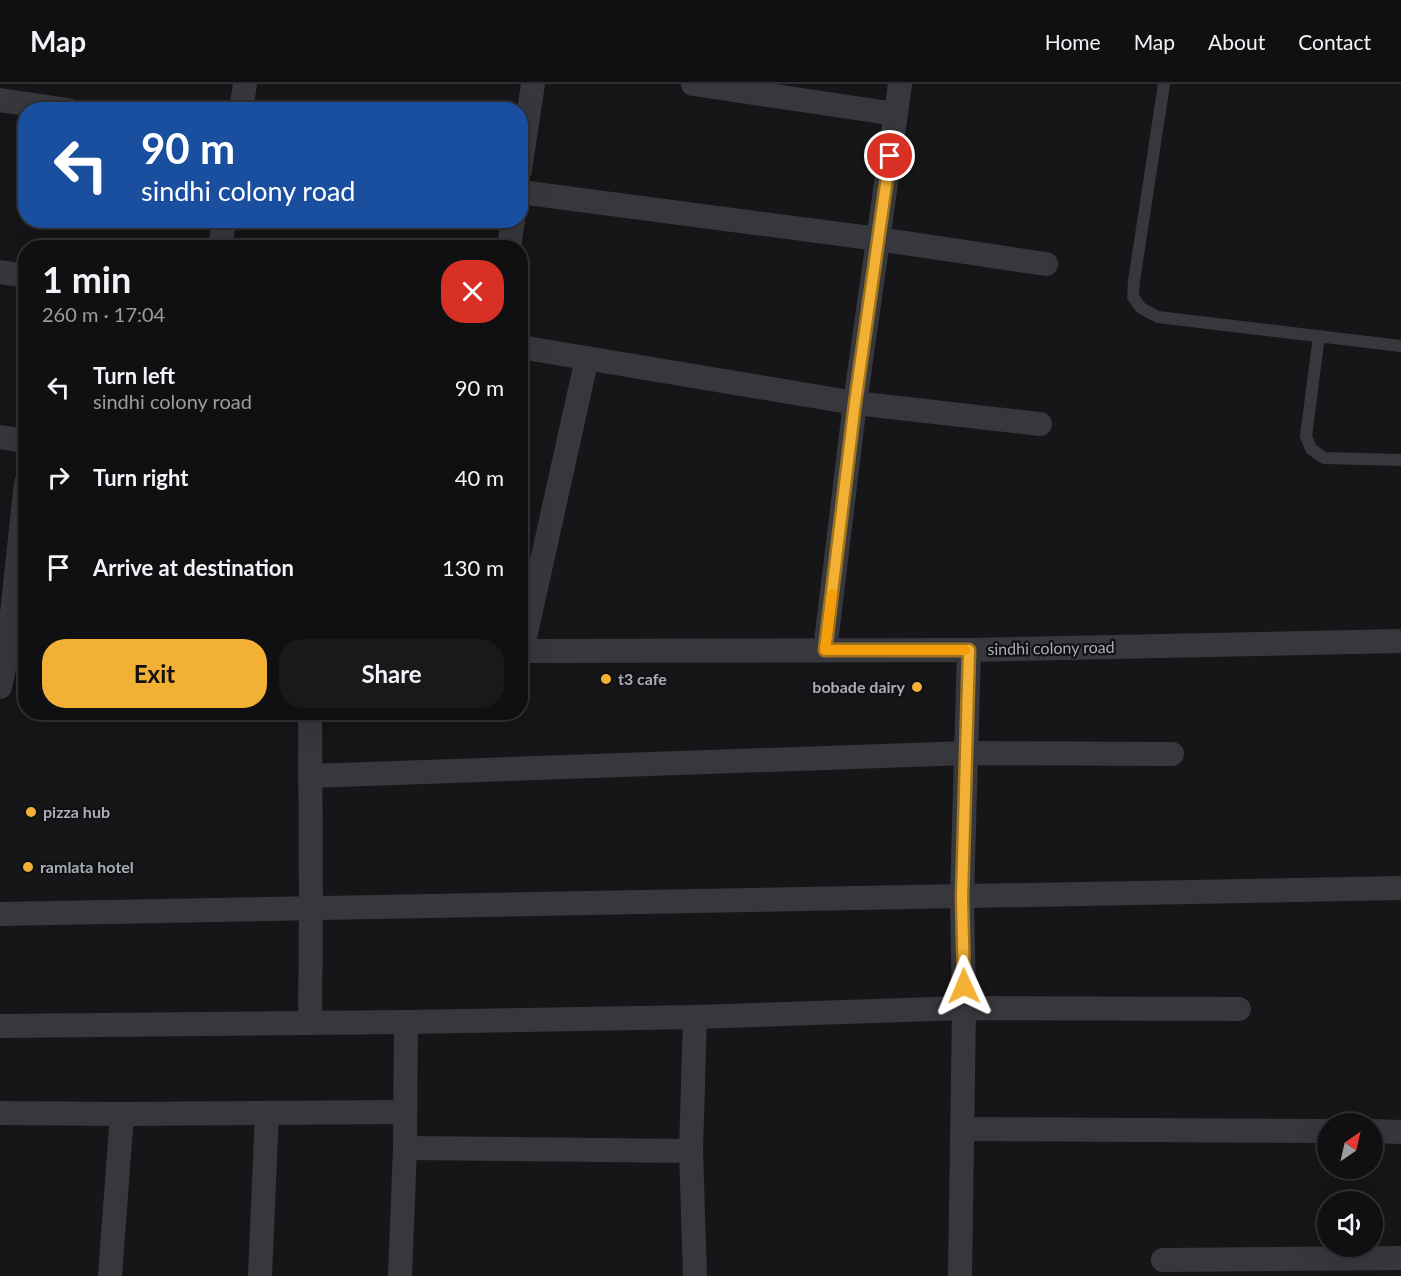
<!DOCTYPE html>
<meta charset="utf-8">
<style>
:root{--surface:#101012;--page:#19191b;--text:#f1f3f6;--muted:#9c9d9f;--line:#303032;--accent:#f2b134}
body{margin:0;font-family:Lato,sans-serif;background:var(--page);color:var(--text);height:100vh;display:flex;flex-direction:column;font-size:22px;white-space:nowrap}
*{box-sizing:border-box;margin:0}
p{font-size:20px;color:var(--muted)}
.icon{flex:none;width:33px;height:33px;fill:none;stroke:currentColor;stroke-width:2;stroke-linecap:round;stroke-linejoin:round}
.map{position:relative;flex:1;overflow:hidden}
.drawer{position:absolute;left:18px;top:156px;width:510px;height:480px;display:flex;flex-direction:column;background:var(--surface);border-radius:24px;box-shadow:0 6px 24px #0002,0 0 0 2px var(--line)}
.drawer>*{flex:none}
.hud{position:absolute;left:18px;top:18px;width:510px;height:126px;border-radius:24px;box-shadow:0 6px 24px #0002,0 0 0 2px var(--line);background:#1a4fa0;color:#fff;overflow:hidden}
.needle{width:39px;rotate:34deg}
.tools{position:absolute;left:1317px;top:1029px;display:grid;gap:12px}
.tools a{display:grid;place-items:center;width:66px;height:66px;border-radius:50%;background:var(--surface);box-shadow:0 6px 24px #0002,0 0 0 2px var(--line);font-size:30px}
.pin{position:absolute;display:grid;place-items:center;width:51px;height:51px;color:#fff;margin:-26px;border:3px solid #fff;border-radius:50%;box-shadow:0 2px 6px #0007}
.me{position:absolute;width:66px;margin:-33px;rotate:359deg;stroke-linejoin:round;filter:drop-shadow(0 0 4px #0008)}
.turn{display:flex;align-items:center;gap:21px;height:126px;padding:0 24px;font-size:27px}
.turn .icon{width:78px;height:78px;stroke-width:2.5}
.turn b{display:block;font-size:42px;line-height:51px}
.round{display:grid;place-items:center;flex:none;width:63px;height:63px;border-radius:24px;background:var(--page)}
.summary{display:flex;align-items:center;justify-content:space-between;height:102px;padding:0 24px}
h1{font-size:36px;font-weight:700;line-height:45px}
.primary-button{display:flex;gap:12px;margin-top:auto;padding:12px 24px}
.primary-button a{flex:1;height:69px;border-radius:24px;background:var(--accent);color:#111;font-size:24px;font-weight:700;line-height:69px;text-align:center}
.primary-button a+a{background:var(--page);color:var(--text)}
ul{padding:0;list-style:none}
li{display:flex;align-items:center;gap:18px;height:90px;padding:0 24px}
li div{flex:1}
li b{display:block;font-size:22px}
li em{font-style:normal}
header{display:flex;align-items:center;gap:36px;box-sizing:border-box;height:84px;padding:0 30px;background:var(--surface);border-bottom:2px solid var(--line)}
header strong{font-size:28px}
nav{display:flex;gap:33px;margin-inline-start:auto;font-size:21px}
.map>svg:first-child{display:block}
</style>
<header>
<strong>Map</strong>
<nav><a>Home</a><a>Map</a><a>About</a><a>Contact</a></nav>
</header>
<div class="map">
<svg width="1401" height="1192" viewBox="0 0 1401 1192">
<rect width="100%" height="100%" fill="#161618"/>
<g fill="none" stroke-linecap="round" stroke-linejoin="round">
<!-- service -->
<g stroke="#37383d" stroke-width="12">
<polyline points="1164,0 1134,197 1133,213 1141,224 1158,233 1401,262"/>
<polyline points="1319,252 1306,352 1311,365 1324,374 1401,376"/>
</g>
<!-- minor -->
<g stroke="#37383d" stroke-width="24">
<polyline points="693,0 896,30"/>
<polyline points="0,16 68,26"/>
<polyline points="241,26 245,0"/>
<polyline points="520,86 533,0"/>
<polyline points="520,108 878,155 1046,180"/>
<polyline points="220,164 224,136"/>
<polyline points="509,164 513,136"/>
<polyline points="0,188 26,192"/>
<polyline points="520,263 855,319 1040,340"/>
<polyline points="0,353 26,357"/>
<polyline points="825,566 855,319 900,0"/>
<polyline points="520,567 969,566 1401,557"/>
<polyline points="522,567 587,274"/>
<polyline points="0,603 8,567 26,399"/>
<polyline points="310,628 311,825 310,939"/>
<polyline points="310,692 967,669 1172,670"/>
<polyline points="0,830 1401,804"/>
<polyline points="0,942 406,938 695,933 964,924 1239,925"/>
<polyline points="0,1029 122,1030 405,1028"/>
<polyline points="962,1045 1328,1047"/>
<polyline points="1372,1047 1401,1048"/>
<polyline points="405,1064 691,1067"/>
<polyline points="1163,1176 1401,1174"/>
<polyline points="110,1192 122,1030"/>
<polyline points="260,1192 267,1029"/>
<polyline points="400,1192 405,1064 406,938"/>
<polyline points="695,1192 691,1067 695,933"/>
<polyline points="960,1192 964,924 962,813 969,566"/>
</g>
</g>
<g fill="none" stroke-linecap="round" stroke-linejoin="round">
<defs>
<polyline id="route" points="890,72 855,319 825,566 969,566 962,813 964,902"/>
</defs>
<!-- route casing -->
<use href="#route" stroke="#9d7322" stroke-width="15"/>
<!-- route -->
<use href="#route" stroke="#f2b134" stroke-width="10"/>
<!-- slow -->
<polyline stroke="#f59e0b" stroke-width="10" points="832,510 825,566 965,566"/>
</g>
<!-- markers -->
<g fill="#f2b134" stroke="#111113" stroke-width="2">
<circle cx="606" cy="595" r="6"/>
<circle cx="917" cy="603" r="6"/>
<circle cx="31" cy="728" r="6"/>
<circle cx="28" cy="783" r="6"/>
</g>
<g text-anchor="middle" stroke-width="4.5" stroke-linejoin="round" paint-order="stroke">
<!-- street labels -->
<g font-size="16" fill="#a8adb8" stroke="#111113">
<text transform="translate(1051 564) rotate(-1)" y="6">sindhi colony road</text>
</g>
<!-- poi labels -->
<g font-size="16" font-weight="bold" fill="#a8adb8" stroke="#111113" text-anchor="start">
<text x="618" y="601">t3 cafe</text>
<text x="905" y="609" text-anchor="end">bobade dairy</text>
<text x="43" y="734">pizza hub</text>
<text x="40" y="789">ramlata hotel</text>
</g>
</g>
</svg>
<div class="tools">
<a><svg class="needle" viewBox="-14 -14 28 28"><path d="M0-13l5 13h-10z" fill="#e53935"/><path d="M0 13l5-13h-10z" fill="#9c9d9f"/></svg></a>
<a><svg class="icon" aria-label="sound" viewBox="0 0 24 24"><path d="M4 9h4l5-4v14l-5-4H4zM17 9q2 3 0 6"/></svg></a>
</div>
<div class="pin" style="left:890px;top:72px;background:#d93025"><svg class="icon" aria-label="arrive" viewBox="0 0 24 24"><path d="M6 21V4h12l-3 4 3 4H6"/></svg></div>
<svg class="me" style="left:964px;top:902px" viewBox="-20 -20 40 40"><path d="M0-17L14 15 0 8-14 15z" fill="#f2b134" stroke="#fff" stroke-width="4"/></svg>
<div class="hud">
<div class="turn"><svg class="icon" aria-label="left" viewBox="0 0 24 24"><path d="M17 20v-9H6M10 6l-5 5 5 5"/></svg><div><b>90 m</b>sindhi colony road</div></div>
</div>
<section class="drawer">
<div class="summary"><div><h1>1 min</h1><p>260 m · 17:04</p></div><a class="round" style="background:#d93025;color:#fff"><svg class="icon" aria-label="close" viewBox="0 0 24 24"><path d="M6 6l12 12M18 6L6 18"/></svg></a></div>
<ul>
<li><svg class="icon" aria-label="left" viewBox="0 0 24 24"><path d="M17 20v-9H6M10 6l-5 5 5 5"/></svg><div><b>Turn left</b><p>sindhi colony road</p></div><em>90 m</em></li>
<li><svg class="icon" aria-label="right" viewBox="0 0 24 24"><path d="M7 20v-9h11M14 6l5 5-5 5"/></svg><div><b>Turn right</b></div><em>40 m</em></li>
<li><svg class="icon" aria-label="arrive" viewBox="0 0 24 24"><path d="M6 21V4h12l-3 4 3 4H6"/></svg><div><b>Arrive at destination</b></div><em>130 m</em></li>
</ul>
<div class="primary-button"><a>Exit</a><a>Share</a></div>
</section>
</div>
